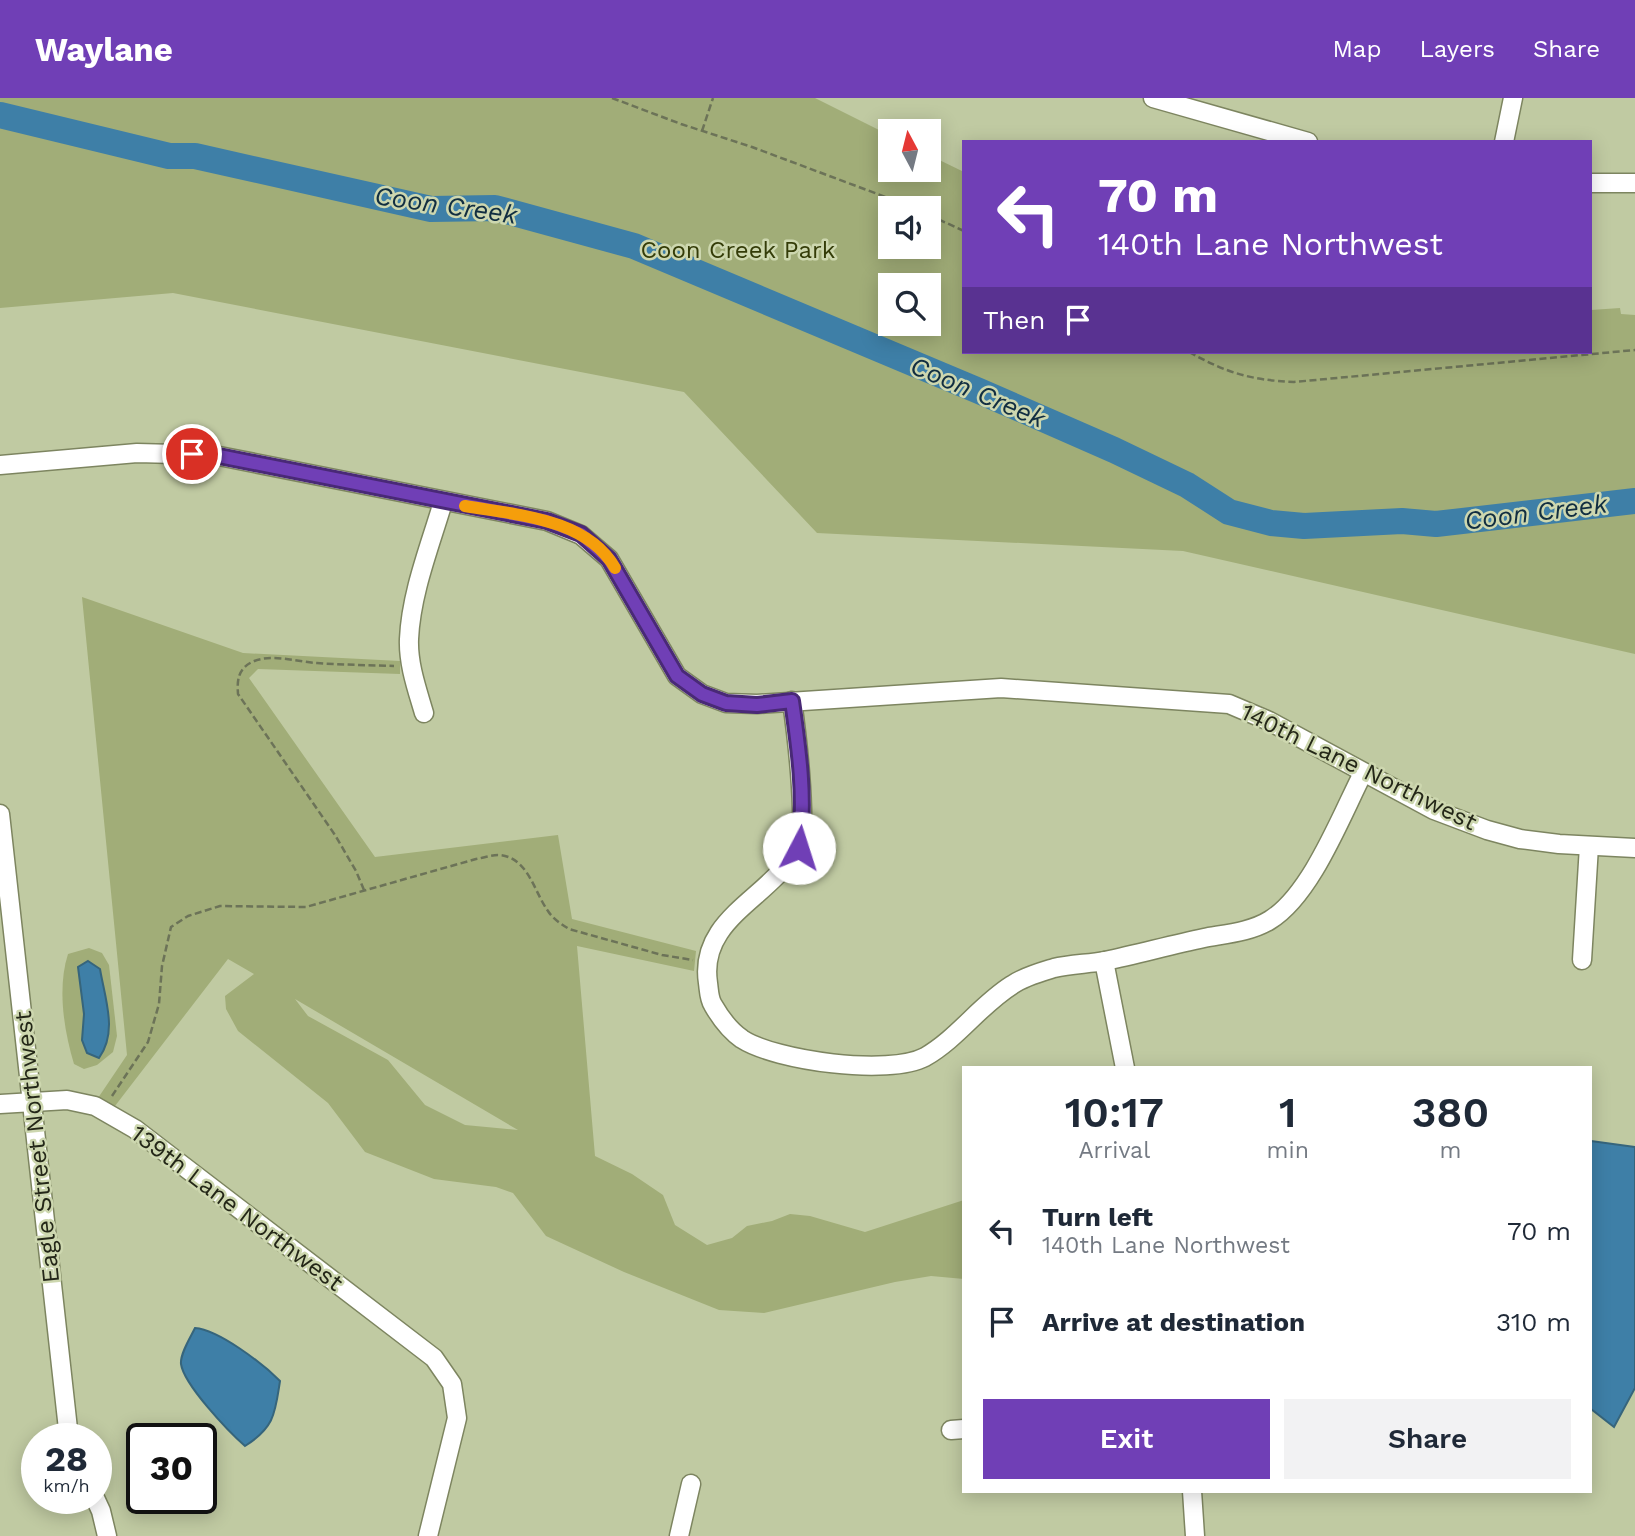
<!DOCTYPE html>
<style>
:root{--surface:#fff;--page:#f2f2f3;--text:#1f2937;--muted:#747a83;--accent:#703fb6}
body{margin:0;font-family:"Work Sans",sans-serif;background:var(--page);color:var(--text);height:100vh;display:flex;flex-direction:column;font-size:26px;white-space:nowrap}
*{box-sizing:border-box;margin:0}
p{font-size:23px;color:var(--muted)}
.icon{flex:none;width:38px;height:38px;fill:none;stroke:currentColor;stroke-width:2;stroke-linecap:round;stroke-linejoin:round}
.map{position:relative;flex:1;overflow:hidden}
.drawer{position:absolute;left:962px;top:968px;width:630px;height:427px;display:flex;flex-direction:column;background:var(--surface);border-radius:0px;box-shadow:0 4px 18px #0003}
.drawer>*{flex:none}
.hud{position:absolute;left:962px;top:42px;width:630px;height:214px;border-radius:0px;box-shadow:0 4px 18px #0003;background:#703fb6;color:#fff;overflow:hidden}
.needle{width:46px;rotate:353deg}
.tools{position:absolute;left:878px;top:21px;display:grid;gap:14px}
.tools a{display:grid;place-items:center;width:63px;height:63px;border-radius:0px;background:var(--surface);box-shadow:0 4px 18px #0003;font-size:35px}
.speed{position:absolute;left:21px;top:1325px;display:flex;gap:14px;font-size:35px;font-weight:700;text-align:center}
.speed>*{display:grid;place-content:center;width:91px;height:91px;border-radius:50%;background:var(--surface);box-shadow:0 4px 18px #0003;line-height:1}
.speed small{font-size:18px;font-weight:400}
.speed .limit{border:4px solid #111;border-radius:10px;background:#fff;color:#111}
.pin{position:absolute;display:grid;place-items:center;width:60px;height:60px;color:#fff;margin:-30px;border:4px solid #fff;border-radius:50%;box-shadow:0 2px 7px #0007}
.me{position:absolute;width:77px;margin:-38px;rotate:5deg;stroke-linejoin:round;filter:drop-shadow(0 0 5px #0008)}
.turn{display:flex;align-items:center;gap:24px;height:147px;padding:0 21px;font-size:32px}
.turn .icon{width:91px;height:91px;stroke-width:2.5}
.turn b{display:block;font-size:49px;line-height:60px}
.then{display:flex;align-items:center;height:66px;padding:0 21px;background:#0003;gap:14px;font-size:26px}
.eta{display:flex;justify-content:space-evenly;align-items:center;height:119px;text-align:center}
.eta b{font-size:42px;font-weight:600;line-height:49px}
.cta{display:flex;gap:14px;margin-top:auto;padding:14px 21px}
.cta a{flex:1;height:80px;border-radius:0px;background:var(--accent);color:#fff;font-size:28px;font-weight:600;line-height:80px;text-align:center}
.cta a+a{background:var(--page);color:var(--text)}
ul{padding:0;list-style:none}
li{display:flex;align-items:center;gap:21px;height:91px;padding:0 21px}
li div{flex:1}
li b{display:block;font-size:26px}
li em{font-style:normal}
header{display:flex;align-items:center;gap:42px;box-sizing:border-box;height:98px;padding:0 35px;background:var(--accent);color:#fff}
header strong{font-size:33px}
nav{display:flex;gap:38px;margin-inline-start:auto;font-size:24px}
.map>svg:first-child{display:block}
</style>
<header>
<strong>Waylane</strong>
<nav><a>Map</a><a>Layers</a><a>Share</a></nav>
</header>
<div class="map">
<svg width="1635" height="1438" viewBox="0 0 1635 1438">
<rect width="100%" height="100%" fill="#c0caa2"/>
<!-- green -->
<g fill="#a1ad78" fill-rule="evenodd">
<path d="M0 0H815L891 38V72H929V57L964 74V254H1591V212L1620 210 1621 216 1635 217V556L1183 453 817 435 684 294 173 195 0 210ZM891 110H929V149H891ZM891 187H929V226H891Z"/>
<path d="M82 499 243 555 400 563V576L258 571 249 580 375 759 558 737 572 821 696 853 694 873 577 848 595 1058 632 1076 663 1097 675 1127 707 1147 732 1140 747 1128 772 1123 790 1116 810 1118 865 1134 964 1102V1181L931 1178 895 1184 764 1215 719 1212 624 1174 546 1138 513 1095 496 1089 434 1081 365 1054 328 1005 238 933 226 911 225 898 254 876 228 861 115 1008 98 1000 127 957ZM295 901 518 1032 465 1027 425 1007 388 962 308 918Z"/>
<path d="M89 850 102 855 109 867 117 938 113 954 97 967 84 971 74 966C64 933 57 890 68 856Z"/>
</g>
<!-- water -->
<g fill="#3e7fa7" stroke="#36657c" stroke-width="2">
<path d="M88 863 100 871C105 901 118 934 99 960L87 955 82 942 84 916 78 869Z"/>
<polygon points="1591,1043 1635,1049 1635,1290 1614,1329 1591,1311"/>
<path d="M195 1230C219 1232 262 1265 280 1283 275 1315 275 1329 245 1348 229 1334 184 1287 181 1266 180 1256 190 1240 195 1230Z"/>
</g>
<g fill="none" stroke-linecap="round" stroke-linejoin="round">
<!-- river -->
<polyline stroke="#3e7fa7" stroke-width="26" points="0,17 169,58 195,58 431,111 495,110 634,148 979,293 1114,352 1187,387 1229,414 1271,425 1304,428 1402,423 1436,426 1635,403"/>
<defs>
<g id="street">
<polyline points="1153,0 1308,44"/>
<polyline points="1504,44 1513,0"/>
<polyline points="1591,85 1635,85"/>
<polyline points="0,367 137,355 214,357 547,423 581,437 609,461 677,578 702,596 726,605 757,606 1001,590 1229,606 1269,623 1434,712 1487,732 1520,741 1559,746 1635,750"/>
<path d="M792 603C797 639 801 674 802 711 802 723 803 739 799 750 797 755 792 760 789 764 758 804 699 826 708 885 709 892 709 901 713 907 721 921 729 932 742 941 776 963 889 978 925 959 958 940 980 907 1012 887 1023 879 1041 874 1054 870 1070 866 1088 866 1105 863 1138 856 1171 847 1204 840 1225 836 1251 834 1270 822 1311 797 1341 718 1363 675"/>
<path d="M424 615C417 591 408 566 409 541 411 495 430 448 443 404"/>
<polyline points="0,716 69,1340"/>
<polyline points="1582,862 1589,748"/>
<polyline points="1104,863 1125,970"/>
<polyline points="0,1006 67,1002 95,1008 135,1031 434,1260 452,1286 457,1320 428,1438"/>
<polyline points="951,1332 964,1331"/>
<polyline points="1192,1393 1195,1438"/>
<polyline points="95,1400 101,1413 107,1438"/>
<polyline points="679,1438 691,1386"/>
</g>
</defs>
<!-- street casing -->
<use href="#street" stroke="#7d8560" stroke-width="21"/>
<!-- path -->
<g stroke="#6c7358" stroke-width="2.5" stroke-dasharray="7 3.5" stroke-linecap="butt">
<polyline points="612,0 681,26 752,49 915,110"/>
<polyline points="702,33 713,0"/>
<polyline points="929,117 964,133"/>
<path d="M1189 254C1227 275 1250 282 1294 284L1635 252"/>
<path d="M364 792 356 773 335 737 238 596C237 582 238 571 252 564 271 555 297 564 317 565 343 567 368 567 394 568"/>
<path d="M112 998 148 944 159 906 162 868 171 829 188 818 220 808 306 809 476 761C483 760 491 757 498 757 528 758 534 794 548 813 553 821 561 826 569 831L662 857 693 862"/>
</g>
<!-- street -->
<use href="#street" stroke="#fff" stroke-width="18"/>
</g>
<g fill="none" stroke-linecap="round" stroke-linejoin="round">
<defs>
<path id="route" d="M192 356 214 357 547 423 581 436 609 461 677 578 702 596 726 605 757 607 792 603C799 652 806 701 799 750"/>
</defs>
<!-- route casing -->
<use href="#route" stroke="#492976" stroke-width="18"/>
<!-- route -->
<use href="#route" stroke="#703fb6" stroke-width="12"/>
<!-- slow -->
<path stroke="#f59e0b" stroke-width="12" d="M465 408C516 417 586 420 615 470"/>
</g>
<g text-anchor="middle" stroke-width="5" stroke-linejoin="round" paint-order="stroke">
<!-- park labels -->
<g font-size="24" fill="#343c08" stroke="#cdd7af">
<text x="738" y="160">Coon Creek Park</text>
</g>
<!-- street labels -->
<g font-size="24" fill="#242718" stroke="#cdd7af">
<text transform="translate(1359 669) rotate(26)" y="8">140th Lane Northwest</text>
<text transform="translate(37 1049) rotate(-96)" y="8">Eagle Street Northwest</text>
<text transform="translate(237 1110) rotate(37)" y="8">139th Lane Northwest</text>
</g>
<!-- water labels -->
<g font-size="26" font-style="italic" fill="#112e41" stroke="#cdd7af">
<text transform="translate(446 107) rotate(8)" y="9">Coon Creek</text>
<text transform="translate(978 294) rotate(23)" y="9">Coon Creek</text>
<text transform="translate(1536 414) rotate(-7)" y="9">Coon Creek</text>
</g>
</g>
</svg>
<div class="tools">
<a><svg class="needle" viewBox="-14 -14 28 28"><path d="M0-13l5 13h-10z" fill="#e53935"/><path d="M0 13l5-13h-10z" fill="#747a83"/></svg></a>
<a><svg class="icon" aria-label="sound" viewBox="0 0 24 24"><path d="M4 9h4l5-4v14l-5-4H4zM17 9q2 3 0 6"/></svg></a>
<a><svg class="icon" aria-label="search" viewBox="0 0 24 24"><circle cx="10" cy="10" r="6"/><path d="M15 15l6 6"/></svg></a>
</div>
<div class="speed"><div>28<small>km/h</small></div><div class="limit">30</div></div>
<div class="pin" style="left:192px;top:356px;background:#d93025"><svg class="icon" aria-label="arrive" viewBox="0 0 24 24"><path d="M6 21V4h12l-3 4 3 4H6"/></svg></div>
<svg class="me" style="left:799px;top:750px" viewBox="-20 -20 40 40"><circle r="19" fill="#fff"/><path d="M0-13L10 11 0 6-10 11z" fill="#703fb6"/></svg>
<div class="hud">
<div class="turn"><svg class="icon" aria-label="left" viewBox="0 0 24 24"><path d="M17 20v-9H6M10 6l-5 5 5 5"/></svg><div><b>70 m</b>140th Lane Northwest</div></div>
<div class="then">Then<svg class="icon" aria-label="arrive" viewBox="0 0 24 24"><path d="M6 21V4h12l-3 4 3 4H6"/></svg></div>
</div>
<section class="drawer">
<div class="eta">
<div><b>10:17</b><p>Arrival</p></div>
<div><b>1</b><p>min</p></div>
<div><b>380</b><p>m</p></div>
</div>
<ul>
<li><svg class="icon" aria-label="left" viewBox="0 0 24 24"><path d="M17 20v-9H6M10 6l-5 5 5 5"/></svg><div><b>Turn left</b><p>140th Lane Northwest</p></div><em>70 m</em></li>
<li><svg class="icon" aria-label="arrive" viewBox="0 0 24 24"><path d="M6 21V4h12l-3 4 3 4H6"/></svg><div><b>Arrive at destination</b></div><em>310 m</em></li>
</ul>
<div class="cta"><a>Exit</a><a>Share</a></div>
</section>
</div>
